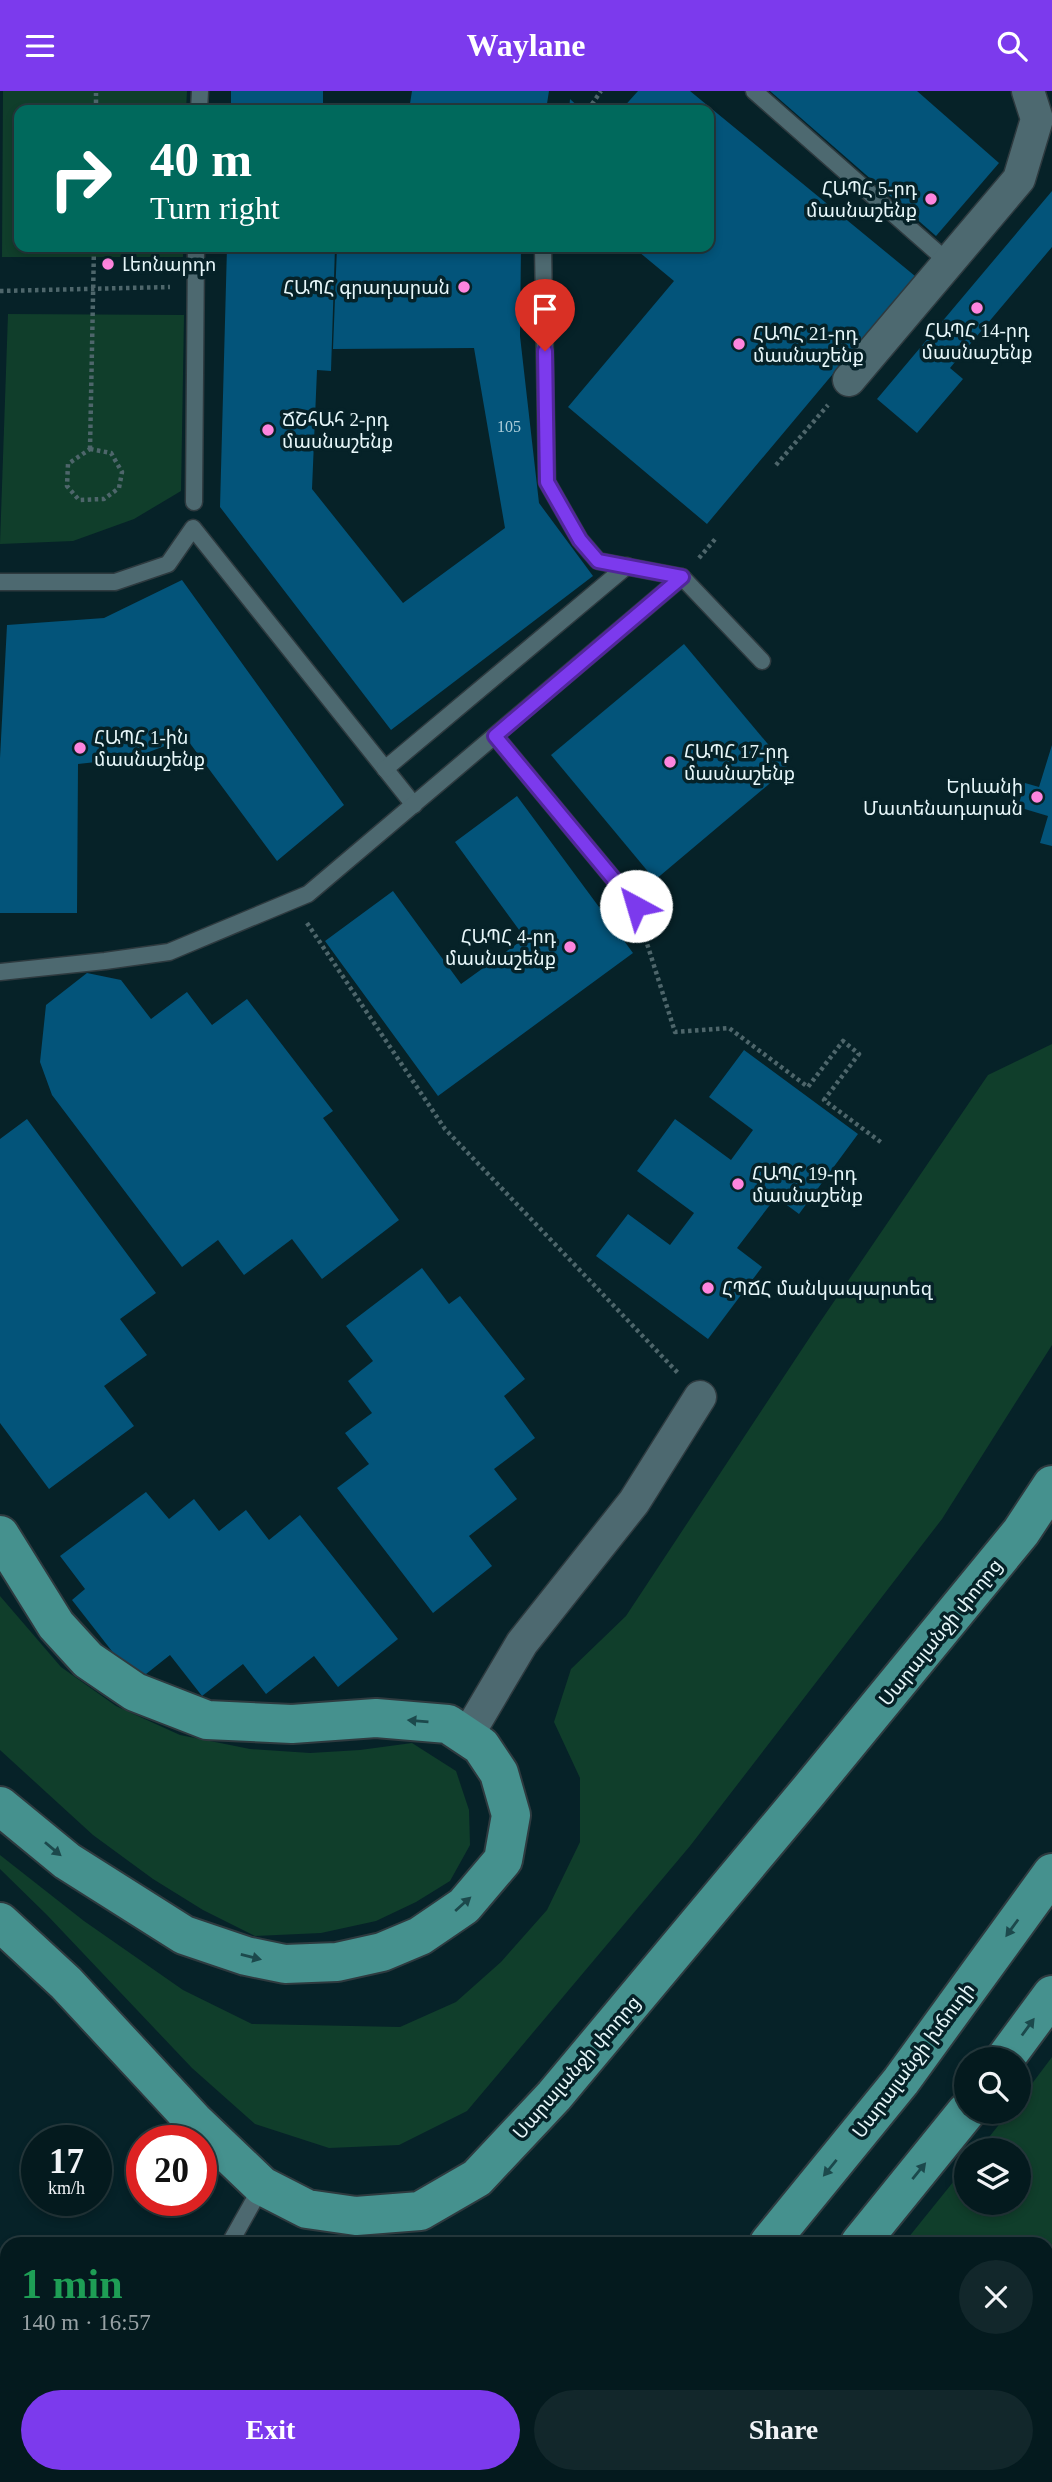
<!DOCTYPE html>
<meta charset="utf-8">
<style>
:root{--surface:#041a1e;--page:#12272b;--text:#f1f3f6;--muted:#97a1a4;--line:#25383c;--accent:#7c3aed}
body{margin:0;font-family:"Times New Roman","Noto Sans Armenian",serif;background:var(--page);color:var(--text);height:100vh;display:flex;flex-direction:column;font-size:26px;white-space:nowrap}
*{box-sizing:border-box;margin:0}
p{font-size:23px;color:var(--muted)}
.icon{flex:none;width:38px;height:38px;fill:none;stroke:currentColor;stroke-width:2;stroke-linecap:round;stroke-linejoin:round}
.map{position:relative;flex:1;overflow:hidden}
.panel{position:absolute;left:0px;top:2146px;width:1054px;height:247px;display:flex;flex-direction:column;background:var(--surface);border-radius:21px 21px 0 0;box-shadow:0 4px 10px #0003,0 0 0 2px var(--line)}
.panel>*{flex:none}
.banner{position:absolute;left:14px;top:14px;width:700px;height:147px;border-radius:14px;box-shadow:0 4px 10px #0003,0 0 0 2px var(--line);background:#00695c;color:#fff;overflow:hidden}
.tools{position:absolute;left:954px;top:1956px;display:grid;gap:14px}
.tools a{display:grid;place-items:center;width:77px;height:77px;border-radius:50%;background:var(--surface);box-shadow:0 4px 10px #0003,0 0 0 2px var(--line);font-size:35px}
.speed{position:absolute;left:21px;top:2034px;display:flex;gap:14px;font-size:35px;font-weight:700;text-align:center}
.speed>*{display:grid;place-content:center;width:91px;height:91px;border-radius:50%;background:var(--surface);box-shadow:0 4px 10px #0003,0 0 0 2px var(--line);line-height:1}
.speed small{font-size:18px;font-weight:400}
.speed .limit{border:10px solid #d22;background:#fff;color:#111}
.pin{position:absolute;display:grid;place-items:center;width:60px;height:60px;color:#fff;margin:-72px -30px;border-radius:50% 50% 50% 0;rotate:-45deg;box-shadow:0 0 7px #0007}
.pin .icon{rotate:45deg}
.me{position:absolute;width:77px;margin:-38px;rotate:321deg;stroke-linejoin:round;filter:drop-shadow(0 0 5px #0008)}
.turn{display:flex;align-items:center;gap:24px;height:147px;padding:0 21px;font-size:32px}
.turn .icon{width:91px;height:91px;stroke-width:2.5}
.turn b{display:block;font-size:49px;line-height:60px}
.round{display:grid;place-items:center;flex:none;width:74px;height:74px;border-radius:37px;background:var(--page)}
.head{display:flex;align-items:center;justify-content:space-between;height:119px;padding:0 21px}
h1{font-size:42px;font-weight:700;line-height:52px;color:#1e9e55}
.cta{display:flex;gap:14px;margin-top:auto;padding:14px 21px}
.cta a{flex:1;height:80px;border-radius:42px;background:var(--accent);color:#fff;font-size:28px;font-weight:700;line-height:80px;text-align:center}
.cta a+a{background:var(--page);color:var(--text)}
header{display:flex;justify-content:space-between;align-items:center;height:91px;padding:0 21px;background:var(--accent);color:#fff;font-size:32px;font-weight:700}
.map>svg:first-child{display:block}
</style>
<header><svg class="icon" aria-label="menu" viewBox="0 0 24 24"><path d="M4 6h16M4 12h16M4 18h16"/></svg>Waylane<svg class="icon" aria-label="search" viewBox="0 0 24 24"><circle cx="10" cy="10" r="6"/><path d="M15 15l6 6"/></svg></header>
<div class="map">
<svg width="1052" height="2391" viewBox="0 0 1052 2391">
<rect width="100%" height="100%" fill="#062228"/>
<!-- green -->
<g fill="#103e2b">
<polygon points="3,0 187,0 186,19 19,19 19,156 183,156 183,166 2,166"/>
<polygon points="8,223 184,224 181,400 134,428 73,450 0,453"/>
<polygon points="1052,953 1052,1254 942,1428 690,1755 467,2020 399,2054 329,2057 255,2033 192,1977 47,1824 0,1778 0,1764 84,1830 183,1899 252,1933 400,1936 456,1911 501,1871 547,1819 580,1751 580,1687 554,1631 571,1578 626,1525 816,1237 988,984"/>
<polygon points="0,1505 61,1576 116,1615 180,1644 250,1658 310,1662 360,1659 412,1652 456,1680 469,1719 470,1754 450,1790 416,1811 376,1830 321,1842 255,1845 203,1819 153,1788 93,1744 0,1659"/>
<polygon points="1052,1966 1052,2391 703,2391 708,2385 1046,2385 1046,2152 904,2152 966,2075 966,2112 1018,2112 1018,2060 978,2060 1009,2021 1018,2021 1019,2010"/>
</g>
<!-- building -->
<g fill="#03547a">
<rect x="231" y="0" width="92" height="19"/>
<polygon points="412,0 549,0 546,19 409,19"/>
<polygon points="638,0 690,0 915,185 707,433 568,316 674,190 633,156 709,156 709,19 621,19"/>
<polygon points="770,0 917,0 999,72 936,145"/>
<polygon points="570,8 582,19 569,19"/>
<polygon points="1052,100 1052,156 950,277 963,288 917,342 877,308"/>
<polygon points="227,156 335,156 331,280 317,279 312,398 403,512 505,437 474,257 333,258 337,156 521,156 520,245 539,412 593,485 391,639 220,416"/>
<polygon points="182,489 344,714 277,770 186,647 133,667 78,673 77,822 0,822 0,667 7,534 104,527"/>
<polygon points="684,553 788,677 655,789 551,664"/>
<polygon points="1052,654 1052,755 1040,752 1048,725 1018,716 1025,692 1039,696"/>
<polygon points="517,705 633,862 438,1005 325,850 393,800 461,893 525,847 455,751"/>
<polygon points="87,882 121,889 151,928 187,901 212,934 247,908 333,1020 323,1027 399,1129 322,1188 292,1148 244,1184 218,1149 182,1176 52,1004 40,971 46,914"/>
<polygon points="744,959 858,1043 799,1123 776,1106 737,1157 762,1176 708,1248 596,1165 628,1123 670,1154 694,1122 637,1080 675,1028 731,1069 753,1039 709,1006"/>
<polygon points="27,1028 156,1202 120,1228 147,1264 104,1295 134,1335 49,1398 0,1332 0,1048"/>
<polygon points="422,1177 449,1213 460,1205 525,1288 504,1305 535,1347 494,1378 517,1408 469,1445 492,1475 433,1522 337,1397 369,1373 345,1342 372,1322 348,1290 373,1270 346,1235"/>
<polygon points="146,1401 169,1428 194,1408 219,1440 246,1419 269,1449 300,1424 398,1548 338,1596 314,1565 266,1603 243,1573 202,1605 170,1564 136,1591 72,1509 85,1498 60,1465"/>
</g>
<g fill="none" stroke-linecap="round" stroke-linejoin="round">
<defs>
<g id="service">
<polyline points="754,0 948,171"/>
<polyline points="199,19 200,0"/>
<polyline points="543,156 547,391 580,449 598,470 682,486"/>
<polyline points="194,411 196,156"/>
<polyline points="0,491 115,491 168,473 193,437 414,714"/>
<polyline points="495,645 636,815"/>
<polyline points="385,678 627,475"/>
<polyline points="0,881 105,870 169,861 308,803 682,486 762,570"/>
<polyline points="230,2152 262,2095"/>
<polyline points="80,2391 85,2385"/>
</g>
<g id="minor">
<polyline points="849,289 1019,88 1037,28 1028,0"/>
<polyline points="467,1645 522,1552 634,1411 700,1306"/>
</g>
<g id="primary">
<polyline points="0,1444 56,1534 88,1569 135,1601 207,1629 292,1633 376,1627 448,1633 481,1655 499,1682 511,1724 503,1769 464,1815 420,1845 382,1861 337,1871 285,1873 246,1865 184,1844 67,1770 0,1715"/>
<polyline points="0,1831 66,1892 194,2030 262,2095 307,2118 356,2125 420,2120 477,2087 554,2005 807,1702 1021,1441 1052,1394"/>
<polyline points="1004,1969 1052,1904"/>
<polyline points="769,2152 901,1990 1052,1782"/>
<polyline points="860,2152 966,2021"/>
<polyline points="561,2391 566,2385"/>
<polyline points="660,2391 665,2385"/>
</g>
</defs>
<!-- service casing -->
<use href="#service" stroke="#2e3a3f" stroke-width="19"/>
<!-- minor casing -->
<use href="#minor" stroke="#2e3a3f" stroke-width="35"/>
<!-- primary casing -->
<use href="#primary" stroke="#2e3a3f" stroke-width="42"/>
<!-- path -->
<g stroke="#4e666b" stroke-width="4.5" stroke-dasharray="3.5 3.5" stroke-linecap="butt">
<polyline points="96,19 96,2"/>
<polyline points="588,19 601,0"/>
<polyline points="0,200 170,196"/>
<polyline points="90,358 94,156"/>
<polygon points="90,358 111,362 122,381 119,397 104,408 79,409 67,395 68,373"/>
<polyline points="776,374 828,314"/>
<polyline points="699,467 717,446"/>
<polyline points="307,832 445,1038 678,1282"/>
<polyline points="643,840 675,941 729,937 808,996 843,950 859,963 824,1009 882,1052"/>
</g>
<!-- service -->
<use href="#service" stroke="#4d6970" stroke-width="16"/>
<!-- minor -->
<use href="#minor" stroke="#4d6970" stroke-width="32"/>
<!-- primary -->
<use href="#primary" stroke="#45918e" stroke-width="38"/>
</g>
<!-- one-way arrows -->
<defs><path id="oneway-solid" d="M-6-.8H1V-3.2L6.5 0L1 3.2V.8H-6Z" transform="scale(1.75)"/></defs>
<g fill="#1c494c">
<use href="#oneway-solid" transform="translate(418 1630) rotate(-175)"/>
<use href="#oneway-solid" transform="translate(53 1758) rotate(40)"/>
<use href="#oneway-solid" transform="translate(463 1813) rotate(-42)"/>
<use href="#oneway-solid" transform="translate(1012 1837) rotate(126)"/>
<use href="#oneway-solid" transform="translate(251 1866) rotate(14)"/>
<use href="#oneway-solid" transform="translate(1028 1936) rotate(-54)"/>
<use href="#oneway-solid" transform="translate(830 2077) rotate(129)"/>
<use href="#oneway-solid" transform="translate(919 2080) rotate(-51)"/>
</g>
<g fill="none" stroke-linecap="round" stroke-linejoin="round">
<defs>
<polyline id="route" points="545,260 547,391 580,449 598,470 682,486 495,645 636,815"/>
</defs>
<!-- route casing -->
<use href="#route" stroke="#51269a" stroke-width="18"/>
<!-- route -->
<use href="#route" stroke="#7c3aed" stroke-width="12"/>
</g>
<!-- markers -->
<g fill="#ff85de" stroke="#062228" stroke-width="2.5">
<circle cx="931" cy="108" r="7"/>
<circle cx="108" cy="173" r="7"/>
<circle cx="464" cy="196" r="7"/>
<circle cx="977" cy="217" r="7"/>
<circle cx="739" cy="253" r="7"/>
<circle cx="268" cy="339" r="7"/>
<circle cx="80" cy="657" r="7"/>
<circle cx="670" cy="671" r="7"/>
<circle cx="1037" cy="706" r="7"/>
<circle cx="570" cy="856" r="7"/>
<circle cx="738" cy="1093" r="7"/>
<circle cx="708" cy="1197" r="7"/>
</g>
<g text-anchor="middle" stroke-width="7" stroke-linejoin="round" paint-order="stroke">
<!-- number labels -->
<g font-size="16" fill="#aeceda">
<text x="509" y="341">105</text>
</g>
<!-- poi labels -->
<g font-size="19" fill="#e7f7fa" stroke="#062228" text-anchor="start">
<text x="917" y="104" text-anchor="end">ՀԱՊՀ 5-րդ<tspan x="917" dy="22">մասնաշենք</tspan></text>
<text x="122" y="180">Լեոնարդո</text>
<text x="450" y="203" text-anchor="end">ՀԱՊՀ գրադարան</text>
<text x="977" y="246" text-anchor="middle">ՀԱՊՀ 14-րդ<tspan x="977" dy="22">մասնաշենք</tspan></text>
<text x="753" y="249">ՀԱՊՀ 21-րդ<tspan x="753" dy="22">մասնաշենք</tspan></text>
<text x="282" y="335">ՃՇհԱհ 2-րդ<tspan x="282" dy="22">մասնաշենք</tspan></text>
<text x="94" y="653">ՀԱՊՀ 1-ին<tspan x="94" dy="22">մասնաշենք</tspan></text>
<text x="684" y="667">ՀԱՊՀ 17-րդ<tspan x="684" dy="22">մասնաշենք</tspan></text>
<text x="1023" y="702" text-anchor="end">Երևանի<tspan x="1023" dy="22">Մատենադարան</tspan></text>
<text x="556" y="852" text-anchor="end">ՀԱՊՀ 4-րդ<tspan x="556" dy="22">մասնաշենք</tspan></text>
<text x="752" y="1089">ՀԱՊՀ 19-րդ<tspan x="752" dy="22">մասնաշենք</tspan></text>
<text x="722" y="1204">ՀՊՃՀ մանկապարտեզ</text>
</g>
<!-- street labels -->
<g font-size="19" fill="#e7f7fa" stroke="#062228">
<text transform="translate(940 1541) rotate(-51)" y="7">Սարալանջի փողոց</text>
<text transform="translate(913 1969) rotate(-53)" y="7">Սարալանջի խճուղի</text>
<text transform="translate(576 1976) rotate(-49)" y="7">Սարալանջի փողոց</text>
</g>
</g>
</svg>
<div class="tools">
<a><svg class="icon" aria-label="search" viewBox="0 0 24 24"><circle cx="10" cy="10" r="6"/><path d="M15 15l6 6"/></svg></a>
<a><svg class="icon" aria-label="layers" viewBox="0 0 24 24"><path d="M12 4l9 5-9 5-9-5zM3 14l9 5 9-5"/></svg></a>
</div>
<div class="speed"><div>17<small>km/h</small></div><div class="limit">20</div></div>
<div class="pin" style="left:545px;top:260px;background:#d93025"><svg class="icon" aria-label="arrive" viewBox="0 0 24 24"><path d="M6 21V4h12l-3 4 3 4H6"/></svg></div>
<svg class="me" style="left:636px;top:815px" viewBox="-20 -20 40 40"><circle r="19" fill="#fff"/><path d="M0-13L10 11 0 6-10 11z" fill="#7c3aed"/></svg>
<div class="banner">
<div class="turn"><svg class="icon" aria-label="right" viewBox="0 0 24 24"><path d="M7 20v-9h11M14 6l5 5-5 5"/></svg><div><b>40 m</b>Turn right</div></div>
</div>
<section class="panel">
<div class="head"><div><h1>1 min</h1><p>140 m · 16:57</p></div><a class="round"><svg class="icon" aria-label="close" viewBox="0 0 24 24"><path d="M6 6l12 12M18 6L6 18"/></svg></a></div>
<div class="cta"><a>Exit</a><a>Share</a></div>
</section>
</div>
